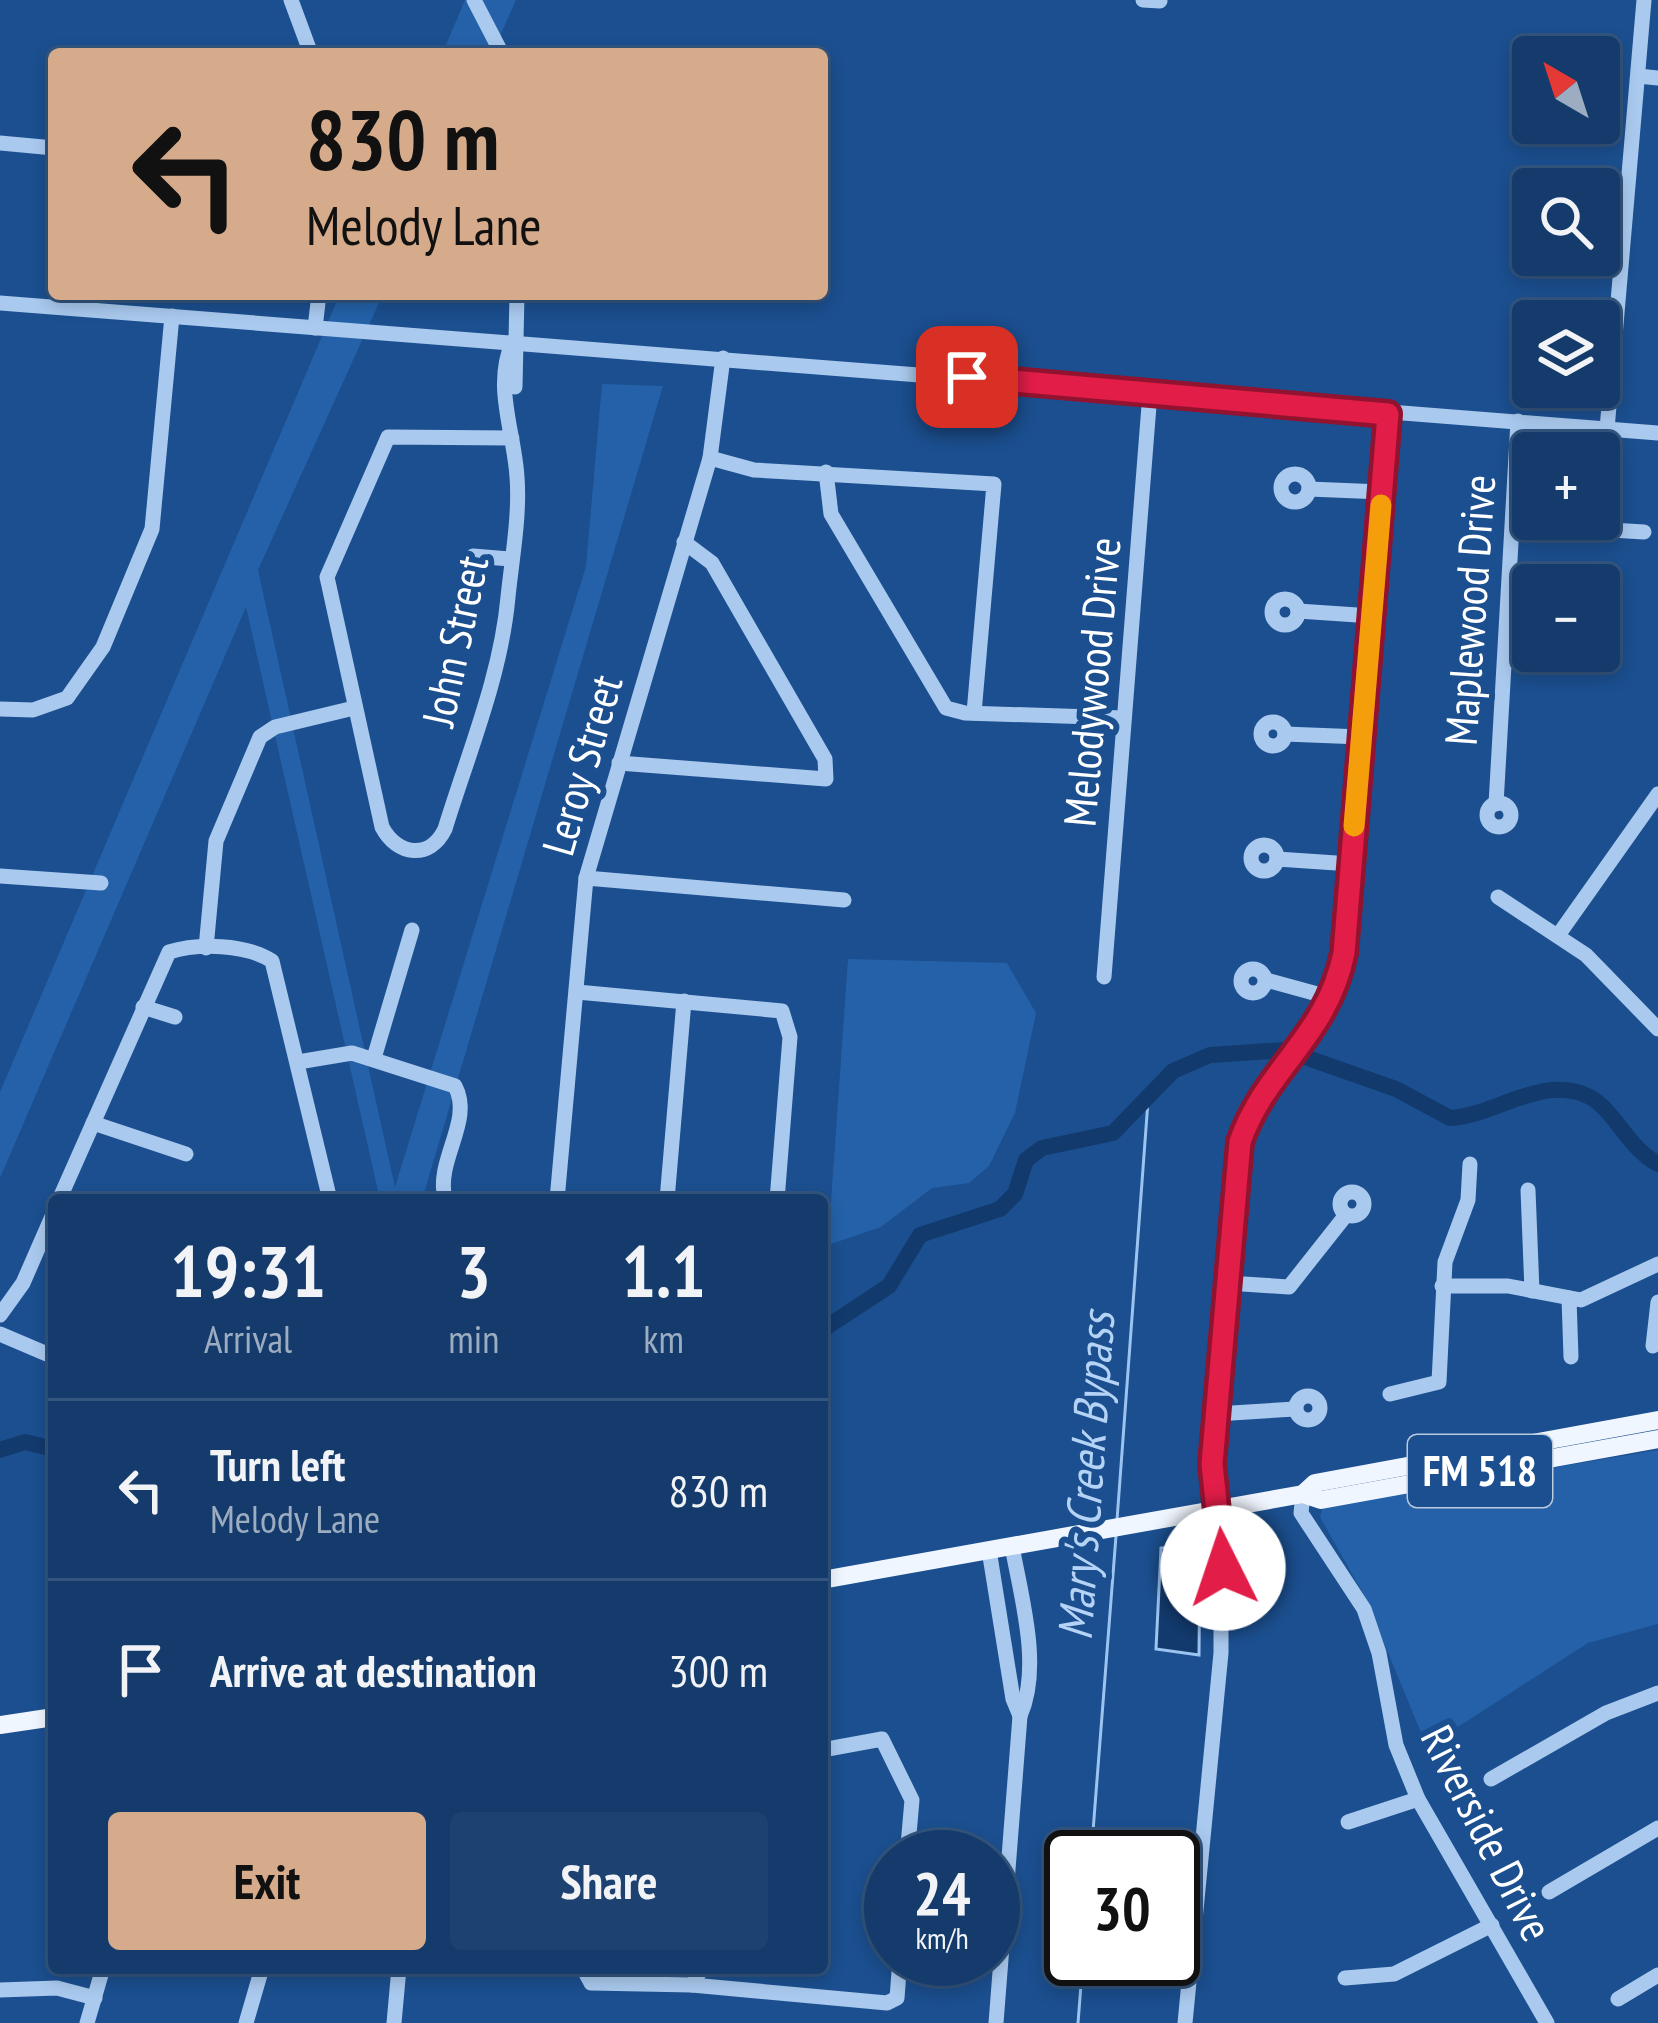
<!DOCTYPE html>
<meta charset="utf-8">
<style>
:root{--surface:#143b6b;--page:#1d4271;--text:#f1f3f6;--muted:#9dadc1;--line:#33557e;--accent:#d6ab8b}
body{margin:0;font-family:"PT Sans Narrow",sans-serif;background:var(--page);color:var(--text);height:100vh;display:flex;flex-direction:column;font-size:45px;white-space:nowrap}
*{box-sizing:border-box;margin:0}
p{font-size:39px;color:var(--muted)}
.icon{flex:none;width:66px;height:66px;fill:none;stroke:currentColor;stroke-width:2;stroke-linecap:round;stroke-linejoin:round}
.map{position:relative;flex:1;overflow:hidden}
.panel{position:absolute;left:48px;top:1194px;width:780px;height:780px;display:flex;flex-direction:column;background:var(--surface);border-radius:12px;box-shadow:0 6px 18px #0003,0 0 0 3px var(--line)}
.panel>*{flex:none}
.guide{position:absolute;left:48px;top:48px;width:780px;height:252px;border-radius:12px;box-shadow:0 6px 18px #0003,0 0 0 3px var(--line);background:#d6ab8b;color:#111;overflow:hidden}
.needle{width:78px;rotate:321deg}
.tools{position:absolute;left:1512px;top:36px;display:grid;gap:24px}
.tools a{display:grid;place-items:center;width:108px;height:108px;border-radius:12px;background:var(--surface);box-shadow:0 6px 18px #0003,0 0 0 3px var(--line);font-size:60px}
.speed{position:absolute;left:864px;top:1830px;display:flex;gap:24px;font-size:60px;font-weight:700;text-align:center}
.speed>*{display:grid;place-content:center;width:156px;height:156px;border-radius:50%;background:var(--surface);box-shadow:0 6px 18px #0003,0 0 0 3px var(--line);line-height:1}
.speed small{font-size:30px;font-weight:400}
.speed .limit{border:6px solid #111;border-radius:18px;background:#fff;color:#111}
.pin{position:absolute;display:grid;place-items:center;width:102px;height:102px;color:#fff;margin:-51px;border-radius:24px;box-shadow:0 6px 18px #0006}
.me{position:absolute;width:132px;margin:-66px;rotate:356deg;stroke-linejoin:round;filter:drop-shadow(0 0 9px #0008)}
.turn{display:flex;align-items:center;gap:42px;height:252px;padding:0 60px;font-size:54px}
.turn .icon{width:156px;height:156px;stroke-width:2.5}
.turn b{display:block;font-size:84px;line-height:102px}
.eta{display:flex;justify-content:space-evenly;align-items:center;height:204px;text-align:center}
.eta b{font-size:72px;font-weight:700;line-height:84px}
.primary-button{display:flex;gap:24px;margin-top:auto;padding:24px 60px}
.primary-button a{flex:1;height:138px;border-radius:12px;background:var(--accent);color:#111;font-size:48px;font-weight:700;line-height:138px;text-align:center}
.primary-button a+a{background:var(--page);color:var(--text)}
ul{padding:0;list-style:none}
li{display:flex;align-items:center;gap:36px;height:180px;padding:0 60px;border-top:3px solid var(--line)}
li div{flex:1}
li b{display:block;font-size:45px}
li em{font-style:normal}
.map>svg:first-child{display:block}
</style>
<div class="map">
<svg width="1658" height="2023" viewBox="0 0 1658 2023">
<rect width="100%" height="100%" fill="#1b4f8f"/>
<!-- green -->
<g fill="#2461a8">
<polygon points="465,0 516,0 492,54 442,54"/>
<polygon points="340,294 383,294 258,570 395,1187 586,566 602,384 663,386 422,1200 380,1200 246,607 0,1178 0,1092"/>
<polygon points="848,959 1007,963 1036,1013 1015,1113 989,1166 969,1183 932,1188 881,1227 828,1245"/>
<polygon points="1658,1450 1658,1624 1588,1643 1427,1747 1365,1597 1320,1517 1323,1506"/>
</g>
<!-- water -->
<polygon fill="#123a6d" stroke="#9cc4f0" stroke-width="3" points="1200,1543 1199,1655 1156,1649 1161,1548"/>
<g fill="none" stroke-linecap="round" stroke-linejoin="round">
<!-- stream -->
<g stroke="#9cc4f0" stroke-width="3">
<polyline points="1117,1520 1148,1101"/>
<polyline points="1091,1857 1116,1536"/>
<polyline points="1078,2023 1083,1959"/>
</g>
<!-- river -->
<g stroke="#123a6d" stroke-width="16">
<path d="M822 1330 889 1286 920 1235 1000 1209 1015 1194 1026 1160 1042 1148 1113 1133 1173 1071 1210 1055 1285 1050 1396 1089 1450 1118C1495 1116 1543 1073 1590 1097 1614 1110 1629 1149 1658 1164"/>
<polyline points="0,1450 25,1442 54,1449"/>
</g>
<!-- minor -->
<g stroke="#a9c9ee" stroke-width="15">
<polyline points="291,0 311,54"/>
<polyline points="474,0 502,54"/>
<polyline points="1143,0 1160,1"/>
<polyline points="1638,76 1658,78"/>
<polyline points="0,143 54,148"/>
<polyline points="0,303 1658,433"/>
<polyline points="315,328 319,294"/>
<polyline points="515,387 517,294"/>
<polyline points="1607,429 1644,0"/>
<path d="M512 438 388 437 327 577 382 827C397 856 430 860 445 829 468 754 501 676 508 597 512 558 520 515 517 477 514 430 493 386 513 341"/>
<polyline points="710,458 754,470 994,484 974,713"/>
<polyline points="826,472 831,514 946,708 965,713 1124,718"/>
<circle cx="1295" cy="488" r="14"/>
<polyline points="1309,489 1382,492"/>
<polyline points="1513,524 1644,532"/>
<polyline points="473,556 511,559"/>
<circle cx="1285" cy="612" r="13"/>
<polyline points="1298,611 1372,616"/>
<polyline points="1505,660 1549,665"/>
<polyline points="0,709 33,710 67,698 103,647 152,529 172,316"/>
<circle cx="1273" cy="734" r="12"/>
<polyline points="1285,734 1361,737"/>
<polyline points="619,763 826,779 825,759 712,563 684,542"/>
<circle cx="1499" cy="815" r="12"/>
<polyline points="1496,804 1518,421"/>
<circle cx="1264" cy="858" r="13"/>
<polyline points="1277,859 1351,864"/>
<polyline points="0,876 101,883"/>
<polyline points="586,878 844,900"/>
<polyline points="1498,897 1586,955 1658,1029"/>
<polyline points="1559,934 1658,794"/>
<polyline points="206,948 216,841 260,737 275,727 354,708"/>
<circle cx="1253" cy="981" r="12"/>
<polyline points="1104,977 1150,393"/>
<polyline points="1266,980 1332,998"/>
<polyline points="577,992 782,1011 790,1037 777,1200"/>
<polyline points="143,1007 175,1017"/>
<polyline points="374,1058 412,930"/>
<path d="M298 1062 352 1053 455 1086C474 1121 435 1160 445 1199"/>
<polyline points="93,1123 186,1154"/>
<polyline points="1528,1190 1532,1291"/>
<circle cx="1352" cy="1204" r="12"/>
<path d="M59 1200 169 952C198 943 246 944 272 961L330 1200"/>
<polyline points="557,1200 586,878 710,458 723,358"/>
<polyline points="667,1200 684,1001"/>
<polyline points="1228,1283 1289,1287 1346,1215"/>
<polyline points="1442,1286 1508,1286 1581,1300 1658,1264"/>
<polyline points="1569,1298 1571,1357"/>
<polyline points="0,1315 23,1283 54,1212"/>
<polyline points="0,1334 54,1357"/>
<polyline points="1653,1346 1658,1302"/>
<polyline points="1390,1394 1439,1382 1445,1262 1468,1200 1470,1164"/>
<circle cx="1308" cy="1408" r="12"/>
<polyline points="1216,1414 1295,1409"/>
<polyline points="1303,1494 1301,1513 1364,1609 1379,1653 1396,1745 1418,1799 1547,2023"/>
<polyline points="989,1550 1013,1699 1020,1716"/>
<polyline points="822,1750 882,1739 912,1800 907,1857"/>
<polyline points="1491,1779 1606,1713 1658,1693"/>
<polyline points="1348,1822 1418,1799"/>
<polyline points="1549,1892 1658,1828"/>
<polyline points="583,1968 591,1983 692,1985 702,1968"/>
<polyline points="1345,1978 1394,1974 1492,1925"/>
<polyline points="692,1985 887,2003 897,1998 900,1959"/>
<polyline points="0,1990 57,1988 95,1998"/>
<polyline points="1618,1999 1658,1975"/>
<polyline points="87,2023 103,1968"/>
<polyline points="246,2023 262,1968"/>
<polyline points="394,2023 399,1968"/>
<path d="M996 2023 1020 1716C1042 1667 1021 1597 1012 1546"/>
<path d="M1185 2023 1221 1653V1526L1212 1464 1240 1142C1262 1078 1319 1038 1340 974L1388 414"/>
</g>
<!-- major -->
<g stroke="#f0f6ff" stroke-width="18">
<polyline points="1303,1494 1315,1483 1658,1420"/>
<polyline points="822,1580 1303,1494 1321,1500 1658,1439"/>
<polyline points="0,1725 54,1717"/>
</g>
</g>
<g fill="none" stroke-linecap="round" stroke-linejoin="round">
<defs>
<path id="route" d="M967 377 1388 414 1344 953C1327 1037 1266 1067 1240 1142L1212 1464 1223 1568"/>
</defs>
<!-- route casing -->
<use href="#route" stroke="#92132f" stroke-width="30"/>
<!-- route -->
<use href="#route" stroke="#e11d48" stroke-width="21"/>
<!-- slow -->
<polyline stroke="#f59e0b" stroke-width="21" points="1354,826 1381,505"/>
</g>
<g text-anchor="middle" stroke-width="12" stroke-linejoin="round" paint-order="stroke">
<!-- shield labels -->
<rect fill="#1b4f8f" stroke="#bbcadd" stroke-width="3" x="1408" y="1435" width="144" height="72" rx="9"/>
<g font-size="42" font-weight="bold" fill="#fff">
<text x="1480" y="1486">FM 518</text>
</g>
<!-- street labels -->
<g font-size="45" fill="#fff" stroke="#1b4f8f">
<text transform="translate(1470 610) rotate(-86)" y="16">Maplewood Drive</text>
<text transform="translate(455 641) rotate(-78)" y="16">John Street</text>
<text transform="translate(1092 682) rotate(-85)" y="16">Melodywood Drive</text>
<text transform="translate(582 765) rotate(-74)" y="16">Leroy Street</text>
<text transform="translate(1487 1833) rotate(63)" y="16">Riverside Drive</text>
</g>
<!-- water labels -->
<g font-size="48" font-style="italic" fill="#b5d3f5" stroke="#1b4f8f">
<text transform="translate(1086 1476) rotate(-86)" y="17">Mary's Creek Bypass</text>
</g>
</g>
</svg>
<div class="tools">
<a><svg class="needle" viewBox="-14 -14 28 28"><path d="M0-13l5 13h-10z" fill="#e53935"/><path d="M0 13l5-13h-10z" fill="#9dadc1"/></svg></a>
<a><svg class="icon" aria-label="search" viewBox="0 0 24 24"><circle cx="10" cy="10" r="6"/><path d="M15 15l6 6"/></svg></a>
<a><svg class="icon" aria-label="layers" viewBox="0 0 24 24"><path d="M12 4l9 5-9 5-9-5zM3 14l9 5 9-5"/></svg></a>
<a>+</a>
<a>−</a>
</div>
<div class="speed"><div>24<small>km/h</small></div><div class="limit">30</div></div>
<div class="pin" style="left:967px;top:377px;background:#d93025"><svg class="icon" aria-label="arrive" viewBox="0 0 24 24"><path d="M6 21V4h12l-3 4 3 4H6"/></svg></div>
<svg class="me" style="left:1223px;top:1568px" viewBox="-20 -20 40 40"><circle r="19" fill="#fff"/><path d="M0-13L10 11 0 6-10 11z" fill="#e11d48"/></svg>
<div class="guide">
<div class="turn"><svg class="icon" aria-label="left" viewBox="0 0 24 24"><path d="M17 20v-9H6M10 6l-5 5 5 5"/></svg><div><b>830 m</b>Melody Lane</div></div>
</div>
<section class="panel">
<div class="eta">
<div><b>19:31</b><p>Arrival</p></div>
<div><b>3</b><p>min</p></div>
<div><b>1.1</b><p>km</p></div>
</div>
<ul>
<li><svg class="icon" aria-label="left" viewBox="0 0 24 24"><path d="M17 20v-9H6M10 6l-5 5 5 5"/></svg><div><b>Turn left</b><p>Melody Lane</p></div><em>830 m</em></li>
<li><svg class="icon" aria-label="arrive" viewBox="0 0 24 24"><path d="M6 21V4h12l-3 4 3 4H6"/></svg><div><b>Arrive at destination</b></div><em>300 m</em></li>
</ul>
<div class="primary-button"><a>Exit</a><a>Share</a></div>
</section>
</div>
